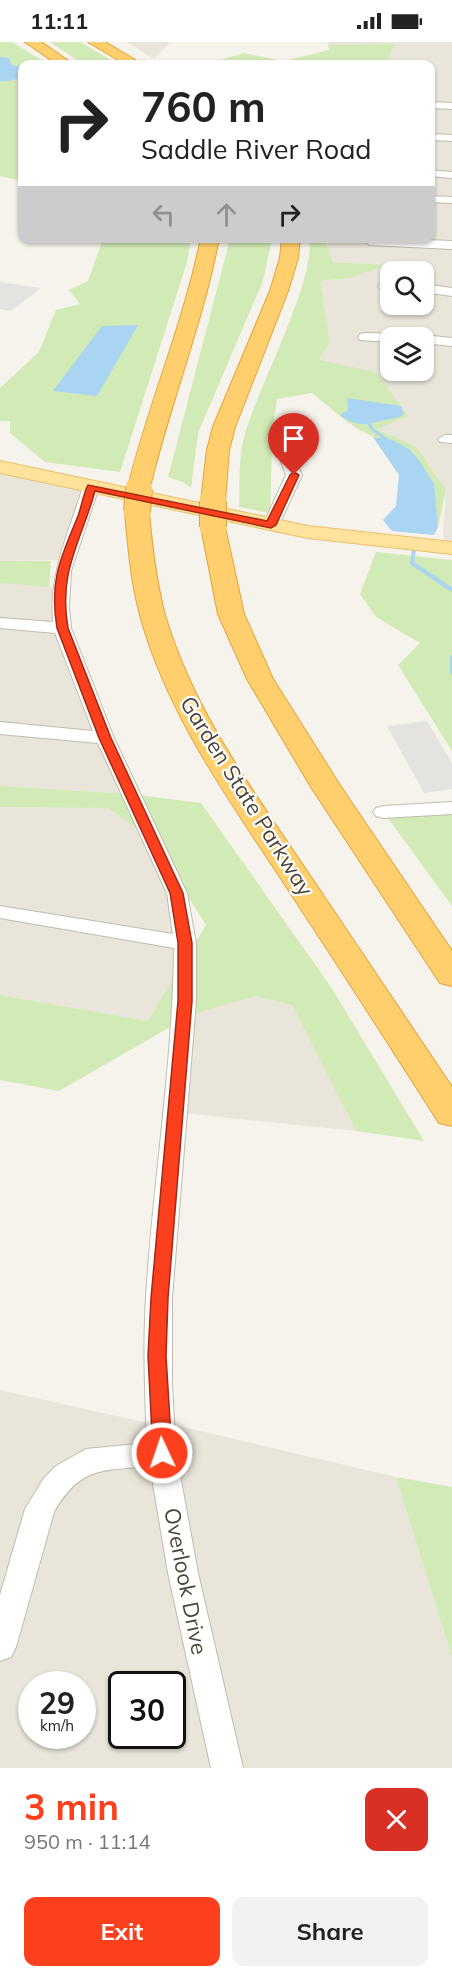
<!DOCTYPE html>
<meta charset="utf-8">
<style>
:root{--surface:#fff;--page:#f2f2f2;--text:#222;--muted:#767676;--accent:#fc3f1d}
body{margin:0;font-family:Mulish,sans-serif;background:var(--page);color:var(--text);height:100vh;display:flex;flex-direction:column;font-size:22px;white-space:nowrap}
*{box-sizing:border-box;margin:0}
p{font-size:20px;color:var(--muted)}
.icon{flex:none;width:33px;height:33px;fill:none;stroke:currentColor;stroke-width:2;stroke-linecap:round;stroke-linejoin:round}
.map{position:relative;height:1726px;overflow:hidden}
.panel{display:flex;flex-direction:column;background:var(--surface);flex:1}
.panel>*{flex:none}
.hud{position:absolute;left:18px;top:18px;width:417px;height:183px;border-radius:12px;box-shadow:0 2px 4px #0004;background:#fff;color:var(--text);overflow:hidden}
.fabs{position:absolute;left:380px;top:219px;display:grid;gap:12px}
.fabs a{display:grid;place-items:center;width:54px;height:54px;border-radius:12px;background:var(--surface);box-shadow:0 2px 4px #0004;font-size:30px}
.speed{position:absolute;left:18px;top:1629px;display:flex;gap:12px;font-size:30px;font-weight:700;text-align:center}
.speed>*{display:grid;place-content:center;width:78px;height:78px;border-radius:50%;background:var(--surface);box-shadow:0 2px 4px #0004;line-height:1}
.speed small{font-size:15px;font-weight:400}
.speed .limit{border:3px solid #111;border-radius:9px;background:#fff;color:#111}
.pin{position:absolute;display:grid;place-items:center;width:51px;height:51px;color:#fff;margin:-62px -26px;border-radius:50% 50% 50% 0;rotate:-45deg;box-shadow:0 0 6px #0007}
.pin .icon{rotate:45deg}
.me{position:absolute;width:66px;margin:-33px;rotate:357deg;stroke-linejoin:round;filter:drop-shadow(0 0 4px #0008)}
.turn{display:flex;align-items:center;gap:21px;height:126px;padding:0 24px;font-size:27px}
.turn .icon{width:78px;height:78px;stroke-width:2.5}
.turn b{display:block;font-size:42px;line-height:51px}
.lanes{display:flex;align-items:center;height:57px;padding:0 24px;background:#0003;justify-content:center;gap:30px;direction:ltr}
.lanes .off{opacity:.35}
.round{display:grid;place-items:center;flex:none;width:63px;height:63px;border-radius:12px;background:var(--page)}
.head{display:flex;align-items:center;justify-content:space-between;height:102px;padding:0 24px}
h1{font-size:36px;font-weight:700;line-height:45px;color:var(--accent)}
.primary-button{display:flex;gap:12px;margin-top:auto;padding:12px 24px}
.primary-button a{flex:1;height:69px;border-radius:12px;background:var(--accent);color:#fff;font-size:24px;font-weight:700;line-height:69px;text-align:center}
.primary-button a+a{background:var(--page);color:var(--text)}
.status{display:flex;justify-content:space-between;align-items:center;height:42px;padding:0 30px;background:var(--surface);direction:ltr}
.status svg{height:16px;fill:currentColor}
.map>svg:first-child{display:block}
</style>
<div class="status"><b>11:11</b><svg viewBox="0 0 49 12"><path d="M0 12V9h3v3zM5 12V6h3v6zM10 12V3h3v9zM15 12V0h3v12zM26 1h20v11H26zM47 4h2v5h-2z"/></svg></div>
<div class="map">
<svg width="452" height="1726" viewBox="0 0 452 1726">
<rect width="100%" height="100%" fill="#f6f3ec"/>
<!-- residential -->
<g fill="#eae5da" fill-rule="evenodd">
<polygon points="127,0 170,0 154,17"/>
<path d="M327 0H452V506L446 505 443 493 446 448 417 405 377 387 319 318 330 301 320 239 350 236 385 223 333 220 325 197 430 196V22H386L395 2 328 3ZM390 230H423V262H390ZM390 296H423V328H390Z"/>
<polygon points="0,425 91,445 65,518 0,519"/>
<polygon points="0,541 61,545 60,572 131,752 0,744"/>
<polygon points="0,765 108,766 152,798 177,851 184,924 148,979 0,953"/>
<polygon points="256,954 292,963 356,1089 182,1071 184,975"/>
<path d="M0 1348 161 1384H179L396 1435 452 1615V1726H0ZM32 1642H82V1694H32ZM122 1642H172V1694H122Z"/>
</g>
<!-- green -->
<g fill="#d2eab5">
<polygon points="0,0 12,0 48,22 22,22 22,26 12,23 9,17 0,15"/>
<polygon points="50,0 80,0 118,22 83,22"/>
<polygon points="395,2 386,22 196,22 207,22 244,11 284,19 329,8 328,3"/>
<polygon points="22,35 22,139 0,134 0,39"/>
<polygon points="103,197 191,197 187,220 120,430 45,420 10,391 10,379 0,379 0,346 39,310 56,268 80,262 69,248 88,239"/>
<polygon points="230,197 272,197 263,239 198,391 191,446 183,440 168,435"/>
<path d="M309 197H325L333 220 387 223 350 236 320 239 330 301 319 318 376 330 408 374 377 387 417 405 446 448 438 485C434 454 427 413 394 399 388 396 379 398 372 394 350 385 331 366 312 351L277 357C270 395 272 433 270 471L239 465C240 442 238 414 245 392 257 348 317 235 309 197Z"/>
<polygon points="376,510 452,518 452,709 398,623 420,601 376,575 360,552"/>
<polygon points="0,519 51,519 49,545 0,541"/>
<polygon points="0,744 131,752 201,761 331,945 424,1099 356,1089 292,963 256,954 191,973 59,1049 0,1038 0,953 148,979 206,883 152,798 108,766 0,765"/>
<polygon points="452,764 452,864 385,772"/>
<polygon points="396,1435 452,1445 452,1615"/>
</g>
<!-- parking -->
<g fill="#e5e3e0">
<polygon points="0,240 41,246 11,269 0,267"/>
<polygon points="427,679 452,721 452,747 424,751 387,684"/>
</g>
<!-- water -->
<g fill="#a9d4f2">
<polygon points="0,15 9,16 11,22 22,26 22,35 10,39 0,39"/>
<polygon points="138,283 97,354 53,349 102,284"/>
<path d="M347 356 401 364 404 372C397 377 390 377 381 379 364 384 355 384 340 373L348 368Z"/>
<polygon points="373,395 393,398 410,408 421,421 434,442 438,485 434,493 392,489 383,478 396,464 399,433"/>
</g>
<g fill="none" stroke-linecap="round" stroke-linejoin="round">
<!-- stream-far1 -->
<polyline stroke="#a9d4f2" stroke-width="3" points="367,379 373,388 389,399"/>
<!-- stream -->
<g stroke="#a9d4f2" stroke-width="4">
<polyline points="414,507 412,521 452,548"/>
<polyline points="452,615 452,631"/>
</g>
<defs>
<g id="minor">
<polygon points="430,60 452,61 452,67 430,66"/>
<polygon points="430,92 452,93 452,99 430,98"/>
<polygon points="430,128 452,130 452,136 430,134"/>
<polygon points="430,154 452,155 452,161 430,160"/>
<polygon points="373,196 452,199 452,207 369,203 367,200"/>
<polygon points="390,240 390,248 384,249 378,245 380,242"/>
<polygon points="423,242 452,246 452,254 423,250"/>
<polygon points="365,291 403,292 409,296 390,296 390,300 360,298 358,295 360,292"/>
<polygon points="423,293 452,296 452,304 423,301 423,296 417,296"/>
<polygon points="288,386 295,390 288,401 302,433 279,483 271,488 263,483 286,433 274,401 283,387"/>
<polygon points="445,393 452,393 452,401 440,400 438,397"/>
<path d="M91 440 99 445 71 529 69 565 71 586 114 696 187 851 196 901V959L172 1256V1343L176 1411 198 1531 243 1726H211L168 1531 150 1424C101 1429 81 1424 54 1470L16 1605 11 1615 0 1619V1553L25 1467 44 1436 56 1424 86 1407 147 1401C145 1352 143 1304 146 1255 153 1139 173 1023 174 906L0 876V864L173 892 167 851 98 701 0 692V680L93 689 55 591 0 586V576L53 580C49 531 69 490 83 445Z"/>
<polygon points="452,760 452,772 383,776 376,774 373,770 376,766 383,764"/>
</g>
<polygon id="major" points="0,419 308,484 452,500 452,512 308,496 0,431"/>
<g id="highway">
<polygon points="25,0 41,0 73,22 57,22"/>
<polygon points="88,0 105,0 142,22 125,22"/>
<path d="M201 196H219C203 280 171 359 151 441L148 446 140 448 132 446 129 441C150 358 184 280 201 196Z"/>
<polygon points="282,196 300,196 298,216 288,249 235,385 229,408 225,459 221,464 213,466 205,464 201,459 207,408 213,385 270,249 280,216"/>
<path d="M137 463 145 465 149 470C152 505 156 539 165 573 194 672 259 757 315 841 361 909 406 977 452 1045V1084L439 1081C390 1004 341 928 291 852 234 764 168 676 140 573 131 539 128 505 125 470L129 465Z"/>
<polygon points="213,478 221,480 225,485 244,572 273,637 341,745 452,909 452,944 440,941 311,745 247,637 218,572 201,485 205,480"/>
</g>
</defs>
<!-- minor casing -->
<use href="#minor" stroke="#c2bbae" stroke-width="2"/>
<!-- major casing -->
<use href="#major" stroke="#e6c16a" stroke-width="2"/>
<!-- highway casing -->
<use href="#highway" stroke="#e0a43c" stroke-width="2"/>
<!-- minor -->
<use href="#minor" fill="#fff" fill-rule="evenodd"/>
<!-- major -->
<use href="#major" fill="#ffe39c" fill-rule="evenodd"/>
<!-- highway -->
<use href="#highway" fill="#ffcf6e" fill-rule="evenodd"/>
<defs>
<polyline id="highway-bridge-far1" points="139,447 140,441"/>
<g id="highway-bridge">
<polyline points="213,459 213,485"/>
<polyline points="137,470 139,446"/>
</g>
</defs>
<!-- highway-bridge-far1 casing -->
<use href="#highway-bridge-far1" stroke="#e0a43c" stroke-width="22" stroke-linecap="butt"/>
<!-- highway-bridge casing -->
<use href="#highway-bridge" stroke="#e0a43c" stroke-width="28" stroke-linecap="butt"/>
<!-- highway-bridge-far1 -->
<use href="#highway-bridge-far1" stroke="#ffcf6e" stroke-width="20"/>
<!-- highway-bridge -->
<use href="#highway-bridge" stroke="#ffcf6e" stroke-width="26"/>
</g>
<!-- route -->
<path fill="#fc3f1d" stroke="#a42913" stroke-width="1.5" d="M294 430 299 433 276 483 271 486 95 449C81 500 58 529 68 586L111 696 183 851 192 901V959L168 1256 166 1314 172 1411 169 1416 162 1418 156 1416 153 1411 148 1314 151 1256 178 959V901L170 851 99 696 57 586C49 538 61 515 78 474 82 463 83 452 88 443L267 479 290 433Z"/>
<g text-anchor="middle" stroke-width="4.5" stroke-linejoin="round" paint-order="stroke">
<!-- street labels -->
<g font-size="22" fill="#4b4439" stroke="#fff">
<text transform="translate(247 754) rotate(58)" y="8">Garden State Parkway</text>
<text transform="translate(186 1539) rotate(79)" y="8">Overlook Drive</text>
</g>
</g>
</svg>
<div class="fabs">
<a><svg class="icon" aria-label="search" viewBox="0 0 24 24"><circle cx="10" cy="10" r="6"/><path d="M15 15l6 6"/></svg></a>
<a><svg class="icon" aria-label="layers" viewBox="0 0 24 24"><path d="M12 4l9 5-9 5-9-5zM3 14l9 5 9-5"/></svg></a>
</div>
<div class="speed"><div>29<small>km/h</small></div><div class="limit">30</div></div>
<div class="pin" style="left:294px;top:433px;background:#d93025"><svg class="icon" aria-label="arrive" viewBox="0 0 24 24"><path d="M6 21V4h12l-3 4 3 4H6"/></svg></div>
<svg class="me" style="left:162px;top:1411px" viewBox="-20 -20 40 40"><circle r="17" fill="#fc3f1d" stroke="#fff" stroke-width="3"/><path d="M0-11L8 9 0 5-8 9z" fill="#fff"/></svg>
<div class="hud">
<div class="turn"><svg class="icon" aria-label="right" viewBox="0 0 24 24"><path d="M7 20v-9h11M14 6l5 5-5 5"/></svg><div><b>760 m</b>Saddle River Road</div></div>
<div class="lanes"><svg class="icon off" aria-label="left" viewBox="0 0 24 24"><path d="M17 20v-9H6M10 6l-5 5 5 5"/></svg><svg class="icon off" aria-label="ahead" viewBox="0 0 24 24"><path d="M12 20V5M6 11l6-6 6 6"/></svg><svg class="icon" aria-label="right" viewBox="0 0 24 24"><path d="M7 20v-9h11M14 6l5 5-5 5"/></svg></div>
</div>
</div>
<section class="panel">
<div class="head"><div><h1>3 min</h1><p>950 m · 11:14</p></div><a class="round" style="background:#d93025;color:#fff"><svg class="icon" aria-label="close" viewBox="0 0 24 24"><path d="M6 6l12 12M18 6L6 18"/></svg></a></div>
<div class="primary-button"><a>Exit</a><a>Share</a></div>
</section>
